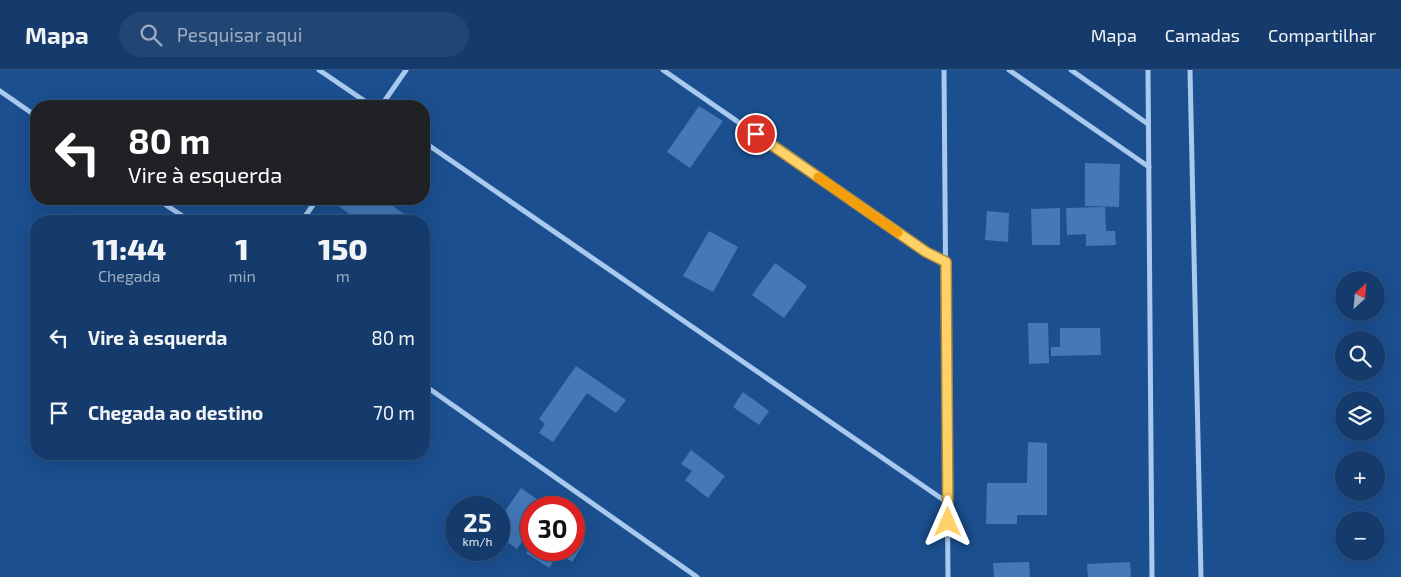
<!DOCTYPE html>
<html lang="pt">
<meta charset="utf-8">
<style>
:root{--surface:#143b6b;--page:#214673;--text:#f1f3f6;--muted:#9dadc1;--line:#33557e}
body{margin:0;font-family:"Exo 2",sans-serif;background:var(--page);color:var(--text);height:100vh;display:flex;flex-direction:column;font-size:19px;white-space:nowrap}
*{box-sizing:border-box;margin:0}
p{font-size:16px;color:var(--muted)}
.icon{flex:none;width:28px;height:28px;fill:none;stroke:currentColor;stroke-width:2;stroke-linecap:round;stroke-linejoin:round}
.map{position:relative;flex:1;overflow:hidden}
.panel{position:absolute;left:30px;top:145px;width:400px;height:245px;display:flex;flex-direction:column;background:var(--surface);border-radius:20px;box-shadow:0 5px 20px #0002,0 0 0 1px var(--line)}
.panel>*{flex:none}
.banner{position:absolute;left:30px;top:30px;width:400px;height:105px;border-radius:20px;box-shadow:0 5px 20px #0002,0 0 0 1px var(--line);background:#202124;color:#fff;overflow:hidden}
.needle{width:32px;rotate:26deg}
.controls{position:absolute;left:1335px;top:201px;display:grid;gap:10px}
.controls a{display:grid;place-items:center;width:50px;height:50px;border-radius:50%;background:var(--surface);box-shadow:0 5px 20px #0002,0 0 0 1px var(--line);font-size:25px}
.speed{position:absolute;left:445px;top:426px;display:flex;gap:10px;font-size:25px;font-weight:700;text-align:center}
.speed>*{display:grid;place-content:center;width:65px;height:65px;border-radius:50%;background:var(--surface);box-shadow:0 5px 20px #0002,0 0 0 1px var(--line);line-height:1}
.speed small{font-size:12px;font-weight:400}
.speed .limit{border:8px solid #d22;background:#fff;color:#111}
.pin{position:absolute;display:grid;place-items:center;width:42px;height:42px;color:#fff;margin:-21px;border:2px solid #fff;border-radius:50%;box-shadow:0 1px 5px #0007}
.me{position:absolute;width:55px;margin:-28px;rotate:0deg;stroke-linejoin:round;filter:drop-shadow(0 0 4px #0008)}
.turn{display:flex;align-items:center;gap:18px;height:105px;padding:0 15px;font-size:22px}
.turn .icon{width:65px;height:65px;stroke-width:2.5}
.turn b{display:block;font-size:35px;line-height:42px}
.eta{display:flex;justify-content:space-evenly;align-items:center;height:85px;text-align:center}
.eta b{font-size:30px;font-weight:800;line-height:35px}
ul{padding:0;list-style:none}
li{display:flex;align-items:center;gap:15px;height:75px;padding:0 15px}
li div{flex:1}
li b{display:block;font-size:19px}
li em{font-style:normal}
header{display:flex;align-items:center;gap:30px;box-sizing:border-box;height:70px;padding:0 25px;background:var(--surface);border-bottom:1px solid var(--line)}
header strong{font-size:24px}
nav{display:flex;gap:28px;margin-inline-start:auto;font-size:18px}
.search{width:350px;height:45px;background:var(--page);display:flex;align-items:center;gap:12px;box-sizing:border-box;padding:0 18px;border-radius:28px;color:var(--muted);font-size:19px}
.map>svg:first-child{display:block}
</style>
<header>
<strong>Mapa</strong>
<div class="search"><svg class="icon" aria-label="search" viewBox="0 0 24 24"><circle cx="10" cy="10" r="6"/><path d="M15 15l6 6"/></svg>Pesquisar aqui</div>
<nav><a>Mapa</a><a>Camadas</a><a>Compartilhar</a></nav>
</header>
<div class="map">
<svg width="1401" height="507" viewBox="0 0 1401 507">
<rect width="100%" height="100%" fill="#1b4f8f"/>
<!-- building -->
<g fill="#4478b7">
<polygon points="699,36 723,51 690,98 667,82"/>
<polygon points="1085,93 1120,94 1119,137 1085,136"/>
<polygon points="337,129 383,129 414,151 359,151 334,133"/>
<polygon points="1105,137 1106,161 1115,161 1116,175 1086,176 1086,164 1067,165 1066,138"/>
<polygon points="1060,138 1060,175 1032,175 1031,139"/>
<polygon points="987,141 1009,143 1008,172 985,170"/>
<polygon points="709,161 738,177 713,222 683,206"/>
<polygon points="775,193 807,216 784,248 752,225"/>
<polygon points="1028,253 1048,253 1049,293 1029,294"/>
<polygon points="1060,258 1100,258 1101,285 1051,286 1051,277 1060,277"/>
<polygon points="576,296 626,330 616,343 587,323 553,372 539,363 545,354 539,349"/>
<polygon points="743,322 769,341 759,355 733,337"/>
<polygon points="1028,372 1047,373 1047,445 1017,445 1017,454 986,454 987,413 1027,413"/>
<polygon points="691,380 725,406 708,428 685,410 692,401 681,394"/>
<polygon points="521,418 547,436 546,438 531,438 531,458 517,479 499,466 499,450"/>
<polygon points="574,464 585,471 572,492 559,483 549,498 526,483 531,476 531,480 574,480"/>
<polygon points="1029,492 1030,507 994,507 993,493"/>
<polygon points="1130,492 1131,507 1088,507 1087,494"/>
</g>
<g fill="none" stroke-linecap="round" stroke-linejoin="round">
<!-- street -->
<g stroke="#a9c9ee" stroke-width="5">
<polyline points="319,0 372,36"/>
<polyline points="663,0 926,182 946,193"/>
<polyline points="944,0 948,507"/>
<polyline points="1009,0 1149,97"/>
<polyline points="1071,0 1148,54"/>
<polyline points="1148,0 1152,507"/>
<polyline points="1190,0 1201,507"/>
<polyline points="0,21 36,46"/>
<polyline points="381,36 406,0"/>
<polyline points="424,72 948,433"/>
<polyline points="157,129 190,151"/>
<polyline points="302,151 317,129"/>
<polyline points="424,315 697,507"/>
</g>
</g>
<g fill="none" stroke-linecap="round" stroke-linejoin="round">
<defs>
<polyline id="route" points="756,64 926,182 946,192 948,452"/>
</defs>
<!-- route casing -->
<use href="#route" stroke="#a68842" stroke-width="12"/>
<!-- route -->
<use href="#route" stroke="#ffd166" stroke-width="9"/>
<!-- slow -->
<polyline stroke="#f59e0b" stroke-width="9" points="818,107 898,163"/>
</g>
</svg>
<div class="controls">
<a><svg class="needle" viewBox="-14 -14 28 28"><path d="M0-13l5 13h-10z" fill="#e53935"/><path d="M0 13l5-13h-10z" fill="#9dadc1"/></svg></a>
<a><svg class="icon" aria-label="search" viewBox="0 0 24 24"><circle cx="10" cy="10" r="6"/><path d="M15 15l6 6"/></svg></a>
<a><svg class="icon" aria-label="layers" viewBox="0 0 24 24"><path d="M12 4l9 5-9 5-9-5zM3 14l9 5 9-5"/></svg></a>
<a>+</a>
<a>−</a>
</div>
<div class="speed"><div>25<small>km/h</small></div><div class="limit">30</div></div>
<div class="pin" style="left:756px;top:64px;background:#d93025"><svg class="icon" aria-label="arrive" viewBox="0 0 24 24"><path d="M6 21V4h12l-3 4 3 4H6"/></svg></div>
<svg class="me" style="left:948px;top:452px" viewBox="-20 -20 40 40"><path d="M0-17L14 15 0 8-14 15z" fill="#ffd166" stroke="#fff" stroke-width="4"/></svg>
<div class="banner">
<div class="turn"><svg class="icon" aria-label="left" viewBox="0 0 24 24"><path d="M17 20v-9H6M10 6l-5 5 5 5"/></svg><div><b>80 m</b>Vire à esquerda</div></div>
</div>
<section class="panel">
<div class="eta">
<div><b>11:44</b><p>Chegada</p></div>
<div><b>1</b><p>min</p></div>
<div><b>150</b><p>m</p></div>
</div>
<ul>
<li><svg class="icon" aria-label="left" viewBox="0 0 24 24"><path d="M17 20v-9H6M10 6l-5 5 5 5"/></svg><div><b>Vire à esquerda</b></div><em>80 m</em></li>
<li><svg class="icon" aria-label="arrive" viewBox="0 0 24 24"><path d="M6 21V4h12l-3 4 3 4H6"/></svg><div><b>Chegada ao destino</b></div><em>70 m</em></li>
</ul>
</section>
</div>
